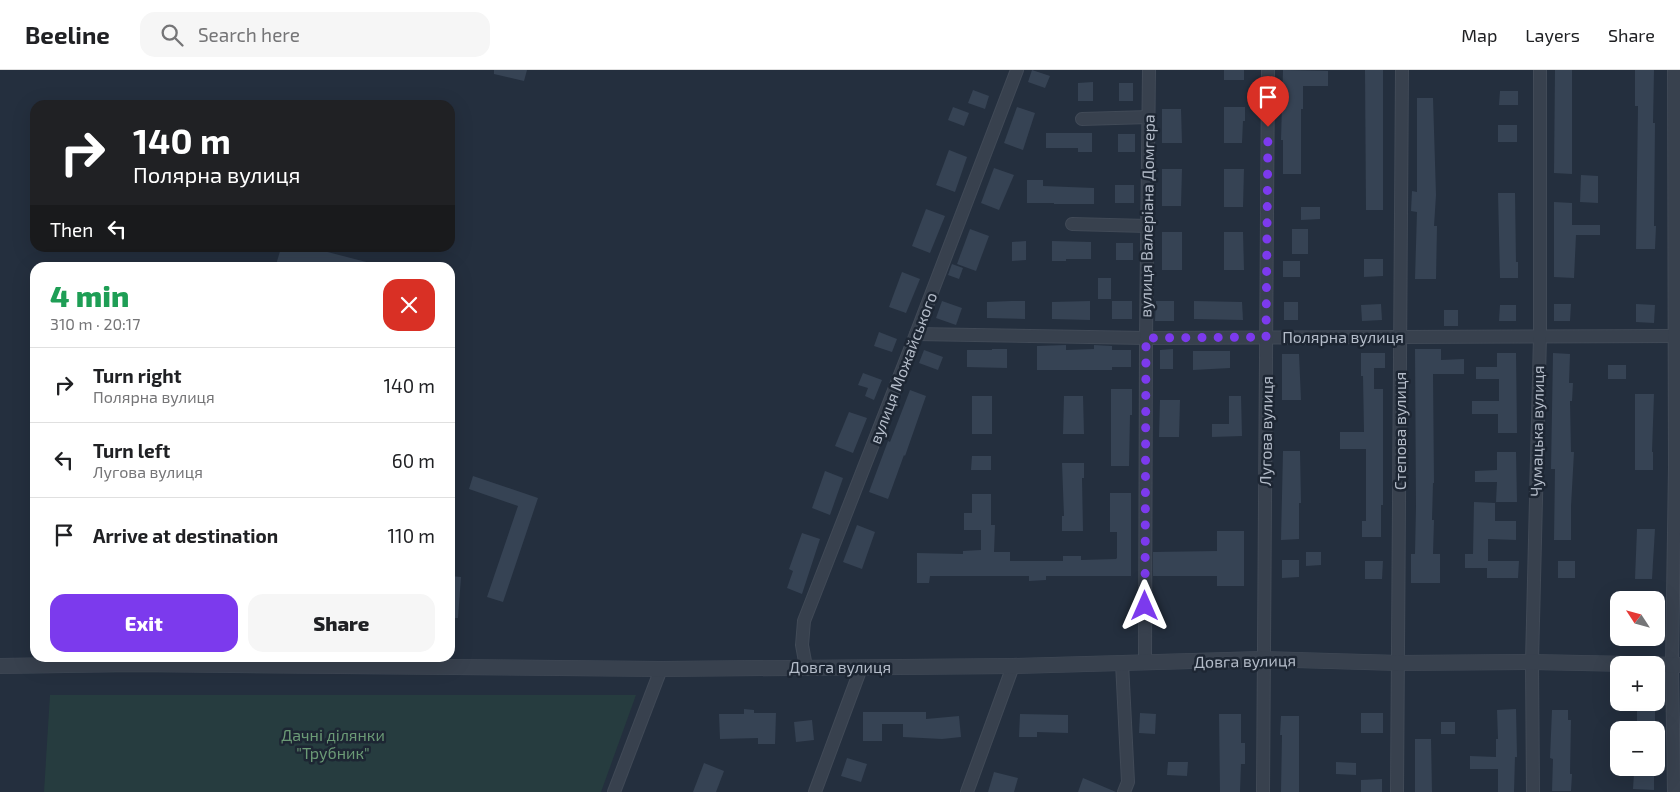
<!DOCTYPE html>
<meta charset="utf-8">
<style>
:root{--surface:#fff;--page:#f6f6f6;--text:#202124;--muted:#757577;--line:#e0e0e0;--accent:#7c3aed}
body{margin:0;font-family:"Exo 2",sans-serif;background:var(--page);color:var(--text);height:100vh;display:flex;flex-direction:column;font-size:19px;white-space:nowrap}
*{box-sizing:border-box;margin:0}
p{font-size:16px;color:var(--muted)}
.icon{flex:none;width:28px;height:28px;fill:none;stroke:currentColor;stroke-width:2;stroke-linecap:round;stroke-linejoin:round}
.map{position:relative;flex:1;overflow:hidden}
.panel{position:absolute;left:30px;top:192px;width:425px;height:400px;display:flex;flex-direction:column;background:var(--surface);border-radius:15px;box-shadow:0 5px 20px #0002}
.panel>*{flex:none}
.top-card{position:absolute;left:30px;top:30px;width:425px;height:152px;border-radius:15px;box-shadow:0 5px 20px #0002;background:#202124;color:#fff;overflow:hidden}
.needle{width:32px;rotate:306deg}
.tools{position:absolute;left:1610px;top:521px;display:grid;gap:10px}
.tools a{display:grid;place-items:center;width:55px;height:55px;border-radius:10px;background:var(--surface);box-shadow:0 5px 20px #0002;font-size:25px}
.pin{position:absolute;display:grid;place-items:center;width:42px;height:42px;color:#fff;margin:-51px -21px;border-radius:50% 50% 50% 0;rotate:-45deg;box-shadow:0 0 5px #0007}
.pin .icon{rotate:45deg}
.me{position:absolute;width:55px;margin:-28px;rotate:0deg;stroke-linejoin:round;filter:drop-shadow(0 0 4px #0008)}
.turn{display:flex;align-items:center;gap:18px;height:105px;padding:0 20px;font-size:22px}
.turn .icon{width:65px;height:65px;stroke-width:2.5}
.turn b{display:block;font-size:35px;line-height:42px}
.then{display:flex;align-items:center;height:48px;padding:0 20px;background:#0003;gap:10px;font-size:19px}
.round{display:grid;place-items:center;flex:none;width:52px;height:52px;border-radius:15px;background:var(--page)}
.headline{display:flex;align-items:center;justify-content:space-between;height:85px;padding:0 20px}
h1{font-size:30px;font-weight:800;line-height:38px;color:#1e9e55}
.action{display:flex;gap:10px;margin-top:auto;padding:10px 20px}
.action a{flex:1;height:58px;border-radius:15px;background:var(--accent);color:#fff;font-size:20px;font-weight:800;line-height:58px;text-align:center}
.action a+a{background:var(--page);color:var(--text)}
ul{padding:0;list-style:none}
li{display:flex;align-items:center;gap:15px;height:75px;padding:0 20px;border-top:1px solid var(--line)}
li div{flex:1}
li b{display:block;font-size:19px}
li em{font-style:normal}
header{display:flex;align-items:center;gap:30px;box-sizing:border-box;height:70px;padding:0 25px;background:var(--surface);border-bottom:1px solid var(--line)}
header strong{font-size:24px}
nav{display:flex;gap:28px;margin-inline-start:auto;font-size:18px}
.search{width:350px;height:45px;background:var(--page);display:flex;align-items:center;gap:12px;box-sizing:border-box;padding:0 18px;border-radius:15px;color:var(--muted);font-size:19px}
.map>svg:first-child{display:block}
</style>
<header>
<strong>Beeline</strong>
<div class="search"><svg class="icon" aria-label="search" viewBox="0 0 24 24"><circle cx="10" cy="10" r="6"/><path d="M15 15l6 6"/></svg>Search here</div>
<nav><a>Map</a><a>Layers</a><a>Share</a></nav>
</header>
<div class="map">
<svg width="1680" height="722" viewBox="0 0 1680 722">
<rect width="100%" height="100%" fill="#242f3e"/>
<!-- green -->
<polygon fill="#263c3f" points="50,625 636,625 601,722 44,722"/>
<!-- building -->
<g fill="#364354">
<polygon points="494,0 527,0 524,11 494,4"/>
<polygon points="1032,0 1050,6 1045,18 1028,12"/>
<rect x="1224" y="0" width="20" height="10"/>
<polygon points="1283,0 1328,1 1328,16 1303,16 1303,39 1301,39 1301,104 1283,104 1283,70 1281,70"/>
<polygon points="1365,0 1383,0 1383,140 1366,140"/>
<polygon points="1555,0 1572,0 1572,104 1554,103"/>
<polygon points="1635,0 1654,0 1653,53 1655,53 1654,156 1656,156 1655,179 1636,179 1638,36 1635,36"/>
<polygon points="1093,12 1093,31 1078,31 1078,13"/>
<rect x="1119" y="13" width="14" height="18"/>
<polygon points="973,20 989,26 985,39 968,33"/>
<polygon points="1500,21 1518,21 1518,35 1499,35"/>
<polygon points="1417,28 1433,28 1436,125 1434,156 1437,156 1436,209 1415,209 1417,142 1411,141 1412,121 1417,122"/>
<polygon points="953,37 969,43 964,56 948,50"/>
<polygon points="1017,37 1035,43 1023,80 1004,73"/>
<polygon points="1224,37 1245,37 1245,51 1243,51 1242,73 1224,73"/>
<polygon points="1162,39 1181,39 1182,73 1162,73"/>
<rect x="1498" y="55" width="19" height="17"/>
<polygon points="1046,63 1092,63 1092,82 1078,82 1078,78 1046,78"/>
<rect x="1118" y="64" width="17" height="18"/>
<polygon points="949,80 967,87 955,122 936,115"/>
<polygon points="994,98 1014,105 999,140 981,133"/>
<polygon points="1162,99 1182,99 1181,136 1162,136"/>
<polygon points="1224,99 1244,99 1243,137 1224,137"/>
<polygon points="1581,105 1598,106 1598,133 1580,132"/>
<polygon points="1027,110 1043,110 1043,116 1094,118 1094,134 1054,134 1054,133 1027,133"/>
<rect x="1115" y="115" width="19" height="18"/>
<polygon points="1498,123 1515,123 1516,192 1518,192 1518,208 1500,208"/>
<polygon points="1554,132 1572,133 1572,155 1600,155 1600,165 1576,165 1574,208 1554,207"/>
<polygon points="1301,137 1320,137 1320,149 1301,150"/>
<polygon points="926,139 945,146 930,183 912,176"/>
<polygon points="970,159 989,166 976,201 957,194"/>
<rect x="1292" y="159" width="16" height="25"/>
<rect x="1162" y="162" width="20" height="38"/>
<polygon points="1224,162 1243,162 1244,200 1224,200"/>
<polygon points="1026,171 1026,190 1012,191 1012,172"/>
<polygon points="1052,171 1091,172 1091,189 1066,189 1066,191 1052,191"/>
<rect x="1116" y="173" width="17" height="17"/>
<polygon points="281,178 312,178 374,194 373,198 275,198"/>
<polygon points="1364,189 1383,189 1383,206 1364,207"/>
<rect x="1283" y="191" width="17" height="16"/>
<polygon points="952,194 963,198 959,209 948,205"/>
<polygon points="902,202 920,209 906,243 889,237"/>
<rect x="1098" y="208" width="13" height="21"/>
<polygon points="942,231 962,238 956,255 936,248"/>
<polygon points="1011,231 1025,231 1025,249 987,248 987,232"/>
<polygon points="1090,231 1090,250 1052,249 1052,232"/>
<rect x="1112" y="231" width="20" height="18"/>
<polygon points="1156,231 1174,231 1174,251 1155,251"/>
<polygon points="1194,231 1242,232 1243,250 1194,249"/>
<rect x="1284" y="232" width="14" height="18"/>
<polygon points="1381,234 1382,250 1362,251 1361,235"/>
<polygon points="1554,234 1571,234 1570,251 1554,251"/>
<polygon points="1636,234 1655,235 1654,253 1636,252"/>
<polygon points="1500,235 1516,235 1516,251 1499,251"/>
<rect x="1444" y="240" width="14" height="16"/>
<polygon points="879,262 897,269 892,282 874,276"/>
<polygon points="1066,275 1066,280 1094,279 1094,275 1112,276 1112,280 1131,280 1131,297 1112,297 1112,300 1037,300 1037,276"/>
<polygon points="992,279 1007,279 1007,298 967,297 967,280 992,280"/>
<polygon points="1173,279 1173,299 1160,299 1160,280"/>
<polygon points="1415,279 1441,279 1441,290 1464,289 1464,304 1433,304 1434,413 1433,413 1432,450 1434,450 1433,484 1440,484 1440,513 1411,513 1411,484 1415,484 1416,437"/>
<polygon points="924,280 943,287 938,300 919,293"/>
<polygon points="1193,281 1230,281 1230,298 1193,300"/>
<polygon points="1361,283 1385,283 1385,298 1374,298 1374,319 1383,319 1383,435 1381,435 1381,467 1362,467 1362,451 1366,451 1366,379 1340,379 1340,362 1364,362 1363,306 1361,306"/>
<polygon points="1497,283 1516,283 1517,363 1498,363 1498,344 1472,344 1472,331 1499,331 1499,309 1476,309 1476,297 1497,297"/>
<polygon points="1553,283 1570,284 1569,313 1573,313 1572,331 1570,331 1571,382 1574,382 1571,436 1571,470 1554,470 1555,399 1551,399"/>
<polygon points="1282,284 1299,284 1301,330 1282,330"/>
<rect x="1608" y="295" width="18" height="14"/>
<polygon points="863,303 882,310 874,330 865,326 868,318 858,315"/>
<polygon points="1111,319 1132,319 1132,345 1130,345 1129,396 1111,396"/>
<polygon points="910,320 926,326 905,386 904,385 888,429 869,422 888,371 890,372"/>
<polygon points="1635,324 1654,324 1652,382 1653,382 1653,400 1635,400"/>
<rect x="972" y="326" width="20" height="38"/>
<polygon points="1064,326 1083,326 1084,364 1063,364"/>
<polygon points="1229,326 1241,326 1242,366 1212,367 1212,354 1229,354"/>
<polygon points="1160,330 1180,330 1179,367 1159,367"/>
<polygon points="849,342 867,348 853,383 835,376"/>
<polygon points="1283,381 1300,381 1301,433 1299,433 1299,469 1281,470"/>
<polygon points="1497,382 1516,382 1517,432 1496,432 1497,412 1475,412 1475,401 1497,400"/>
<polygon points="972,386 991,386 991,400 971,400"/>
<polygon points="1062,393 1084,393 1084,408 1082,408 1083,461 1062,461 1062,446 1064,446"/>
<polygon points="825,401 843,408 830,445 812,438"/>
<polygon points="473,406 538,428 503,532 487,527 518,436 469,419"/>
<polygon points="1110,423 1131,423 1131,506 1046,506 1046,510 1029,511 1029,506 930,506 929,513 917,513 917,483 963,484 963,481 981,480 981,460 964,460 964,443 972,443 972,424 991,424 991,455 995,455 994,482 1010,482 1010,491 1063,491 1063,486 1081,486 1081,490 1116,489 1117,488 1117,462 1110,462"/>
<polygon points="1474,432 1495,433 1495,451 1516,451 1516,470 1488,469 1488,491 1519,491 1518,508 1487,508 1487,498 1465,498 1465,484 1473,484"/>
<polygon points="857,455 875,462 862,499 843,492"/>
<polygon points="1637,459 1655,459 1652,509 1635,509"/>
<polygon points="1217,461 1244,461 1244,516 1217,516 1217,506 1153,506 1153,482 1217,481"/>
<polygon points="802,463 820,469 802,524 787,518 793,501 789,499"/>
<polygon points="1306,482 1321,482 1321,495 1306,496"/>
<polygon points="1282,490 1299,490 1299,507 1282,508"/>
<polygon points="1365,491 1383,491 1382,509 1365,509"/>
<rect x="1558" y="491" width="17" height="17"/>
<polygon points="450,506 461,507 458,548 450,548"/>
<polygon points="744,639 754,640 754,643 776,643 775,674 758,674 758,668 720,669 719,644 744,644"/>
<polygon points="1516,639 1517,687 1515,687 1514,722 1498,722 1498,699 1470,699 1470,686 1496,687 1496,669 1498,669 1497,640"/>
<polygon points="1552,640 1568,640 1568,650 1571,650 1570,704 1572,704 1571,721 1552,721 1553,689 1550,688"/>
<rect x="1637" y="640" width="18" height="20"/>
<polygon points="863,642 926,642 926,649 959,646 961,667 942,669 903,667 903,654 882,654 882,671 863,671"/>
<polygon points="1140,643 1156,644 1155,664 1139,663"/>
<rect x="1361" y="643" width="22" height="20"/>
<polygon points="1020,644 1068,645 1068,663 1037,662 1037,667 1019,667"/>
<polygon points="1219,644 1241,644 1241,673 1245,673 1245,694 1241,694 1240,722 1220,722"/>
<polygon points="1281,646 1299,646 1299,722 1281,722 1282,665 1280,665"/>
<polygon points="812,650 814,670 796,672 794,652"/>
<rect x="1441" y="652" width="14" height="12"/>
<polygon points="1415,669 1431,669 1432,722 1415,722"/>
<polygon points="847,688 867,694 861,712 841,706"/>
<polygon points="1168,692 1188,692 1187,706 1167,705"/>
<polygon points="1336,692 1356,693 1356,705 1336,704"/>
<polygon points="704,693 724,701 716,722 693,722"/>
<polygon points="994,702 1018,708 1014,722 988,722"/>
<polygon points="1634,703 1654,703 1654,720 1633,719"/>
<polygon points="1083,708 1116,722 1078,722"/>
<polygon points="1382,709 1382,722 1361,722 1361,710"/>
</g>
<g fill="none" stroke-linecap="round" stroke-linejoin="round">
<defs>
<g id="minor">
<polyline points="1082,49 1149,47"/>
<polyline points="1072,154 1147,156"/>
<polyline points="916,264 1146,268 1680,266"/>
<polyline points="1122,593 1128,712 1124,722"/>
<polyline points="1145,593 1146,268 1149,0"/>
<polyline points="806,597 802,575 804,551 916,264 1017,0"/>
<polyline points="614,722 661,599"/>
<polyline points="815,722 861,598"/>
<polyline points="967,722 1013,596"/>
<polyline points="1263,722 1268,0"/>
<polyline points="1397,722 1402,0"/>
<polyline points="1533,722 1532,592 1540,266 1540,0"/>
<polyline points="1674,722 1672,595 1675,397 1674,0"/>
</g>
<polyline id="tertiary" points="0,596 133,594 661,599 1013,596 1263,589 1399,593 1532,592 1680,595"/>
</defs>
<!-- minor casing -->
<use href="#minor" stroke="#414a57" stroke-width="14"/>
<!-- tertiary casing -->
<use href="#tertiary" stroke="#414a57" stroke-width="16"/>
<!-- minor -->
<use href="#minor" stroke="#38414e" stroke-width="12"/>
<!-- tertiary -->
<use href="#tertiary" stroke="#38414e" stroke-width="15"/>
</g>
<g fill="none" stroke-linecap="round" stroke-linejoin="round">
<!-- route -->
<polyline stroke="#7c3aed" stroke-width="9" stroke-dasharray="0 16.2" points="1145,536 1146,268 1266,267 1268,57"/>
</g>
<g text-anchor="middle" stroke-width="5" stroke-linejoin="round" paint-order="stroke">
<!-- street labels -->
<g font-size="16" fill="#b4bcc9" stroke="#1d2633">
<text transform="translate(1147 146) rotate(-89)" y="6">вулиця Валеріана Домгера</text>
<text x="1343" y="273">Полярна вулиця</text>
<text transform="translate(903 298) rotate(-69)" y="6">вулиця Можайського</text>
<text transform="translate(1266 361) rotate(-89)" y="6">Лугова вулиця</text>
<text transform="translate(1400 361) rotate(-90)" y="6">Степова вулиця</text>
<text transform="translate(1537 361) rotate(-89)" y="6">Чумацька вулиця</text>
<text transform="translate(1245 591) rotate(-1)" y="6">Довга вулиця</text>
<text x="840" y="603">Довга вулиця</text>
</g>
<!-- park labels -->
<g font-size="16" fill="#6b9a76" stroke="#1d2633">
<text x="333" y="671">Дачні ділянки<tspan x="333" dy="18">"Трубник"</tspan></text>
</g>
</g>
</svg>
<div class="tools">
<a><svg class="needle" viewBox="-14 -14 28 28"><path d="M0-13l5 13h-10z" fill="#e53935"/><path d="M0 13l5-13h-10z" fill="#757577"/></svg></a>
<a>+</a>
<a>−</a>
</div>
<div class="pin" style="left:1268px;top:57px;background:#d93025"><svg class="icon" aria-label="arrive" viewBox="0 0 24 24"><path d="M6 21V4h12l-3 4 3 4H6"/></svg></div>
<svg class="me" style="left:1145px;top:536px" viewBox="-20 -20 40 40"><path d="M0-17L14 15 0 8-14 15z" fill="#7c3aed" stroke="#fff" stroke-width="4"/></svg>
<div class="top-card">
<div class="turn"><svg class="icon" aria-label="right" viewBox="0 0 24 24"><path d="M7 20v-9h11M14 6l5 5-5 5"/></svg><div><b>140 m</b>Полярна вулиця</div></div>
<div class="then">Then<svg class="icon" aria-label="left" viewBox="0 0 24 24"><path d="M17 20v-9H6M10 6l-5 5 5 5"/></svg></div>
</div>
<section class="panel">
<div class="headline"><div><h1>4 min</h1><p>310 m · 20:17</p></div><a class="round" style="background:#d93025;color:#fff"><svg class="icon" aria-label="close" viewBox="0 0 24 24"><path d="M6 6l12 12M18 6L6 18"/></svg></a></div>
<ul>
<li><svg class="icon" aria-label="right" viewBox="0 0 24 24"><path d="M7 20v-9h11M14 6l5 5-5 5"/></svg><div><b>Turn right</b><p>Полярна вулиця</p></div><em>140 m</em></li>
<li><svg class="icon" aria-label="left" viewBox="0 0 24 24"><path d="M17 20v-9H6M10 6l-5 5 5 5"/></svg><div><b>Turn left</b><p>Лугова вулиця</p></div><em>60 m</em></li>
<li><svg class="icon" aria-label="arrive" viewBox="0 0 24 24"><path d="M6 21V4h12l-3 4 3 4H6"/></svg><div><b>Arrive at destination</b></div><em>110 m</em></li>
</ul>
<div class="action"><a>Exit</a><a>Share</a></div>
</section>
</div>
